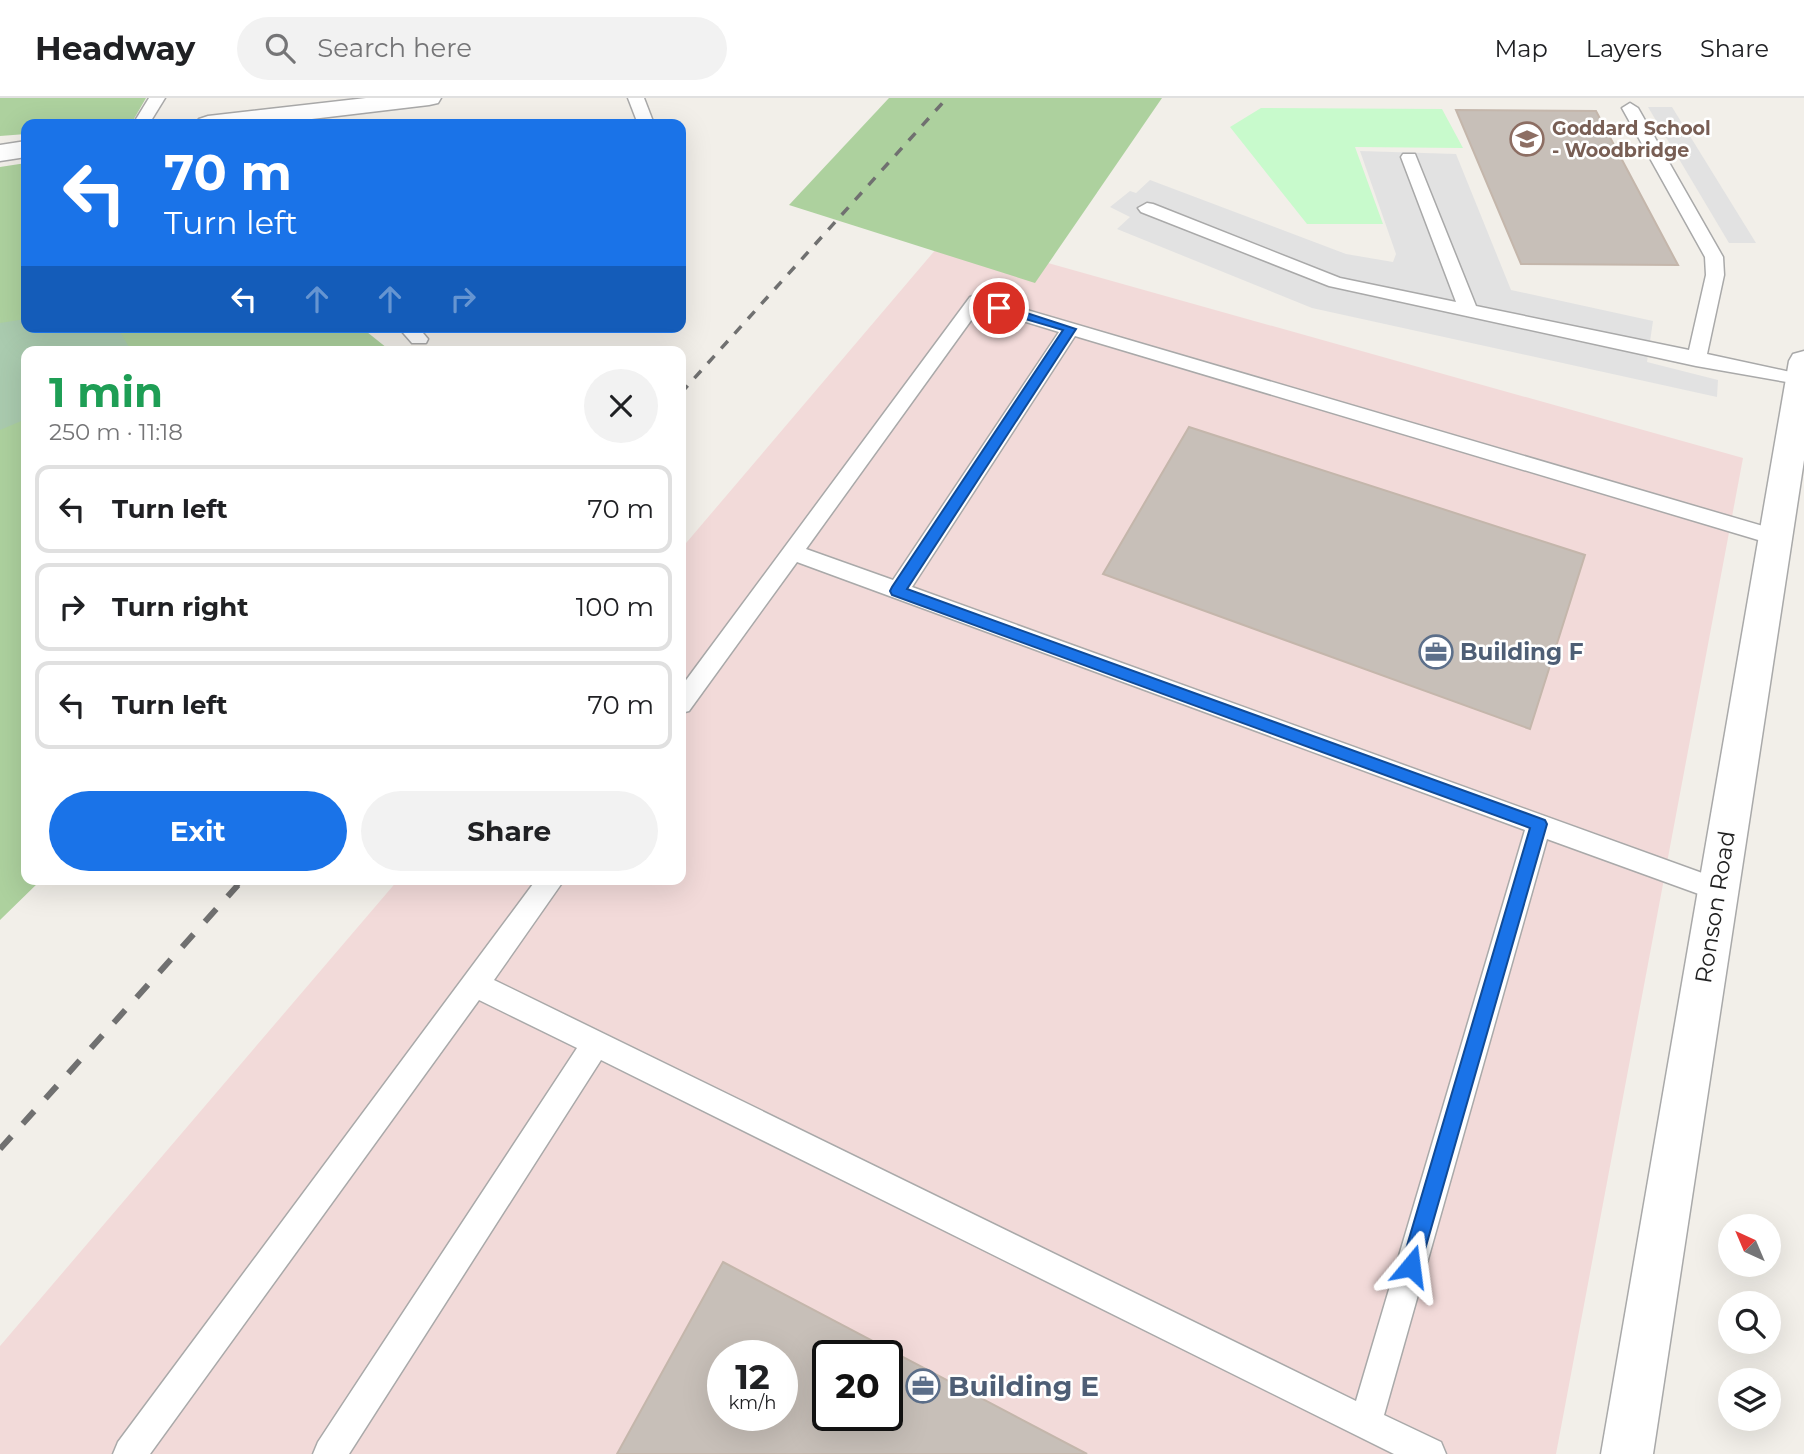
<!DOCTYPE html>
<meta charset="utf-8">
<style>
:root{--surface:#fff;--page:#f2f2f2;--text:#202124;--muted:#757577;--line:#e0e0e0;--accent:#1a73e8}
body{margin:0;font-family:Montserrat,sans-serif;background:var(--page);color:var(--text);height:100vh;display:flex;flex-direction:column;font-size:26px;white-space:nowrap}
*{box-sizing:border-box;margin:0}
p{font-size:23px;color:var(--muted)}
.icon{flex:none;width:38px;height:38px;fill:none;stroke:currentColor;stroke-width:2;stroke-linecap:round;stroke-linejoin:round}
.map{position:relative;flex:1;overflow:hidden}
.drawer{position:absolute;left:21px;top:248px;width:665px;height:539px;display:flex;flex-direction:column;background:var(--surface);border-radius:14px;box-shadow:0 7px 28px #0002}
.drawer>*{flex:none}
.guide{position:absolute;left:21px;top:21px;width:665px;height:214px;border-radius:14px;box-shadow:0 7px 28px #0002;background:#1a73e8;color:#fff;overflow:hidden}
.needle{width:46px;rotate:316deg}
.tools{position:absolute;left:1718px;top:1116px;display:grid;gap:14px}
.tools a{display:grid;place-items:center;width:63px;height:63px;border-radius:50%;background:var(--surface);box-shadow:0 7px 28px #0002;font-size:35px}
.speed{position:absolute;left:707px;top:1242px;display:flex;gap:14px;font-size:35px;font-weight:700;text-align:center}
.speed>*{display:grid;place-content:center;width:91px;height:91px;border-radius:50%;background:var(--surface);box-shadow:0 7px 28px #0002;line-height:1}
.speed small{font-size:18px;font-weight:400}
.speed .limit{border:4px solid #111;border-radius:10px;background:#fff;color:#111}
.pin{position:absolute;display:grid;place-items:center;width:60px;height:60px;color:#fff;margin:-30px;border:4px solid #fff;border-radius:50%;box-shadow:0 2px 7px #0007}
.me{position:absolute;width:77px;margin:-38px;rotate:16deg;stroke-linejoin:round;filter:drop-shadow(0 0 5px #0008)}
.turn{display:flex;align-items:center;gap:24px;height:147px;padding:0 28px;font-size:32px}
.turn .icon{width:91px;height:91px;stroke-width:2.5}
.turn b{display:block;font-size:49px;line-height:60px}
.lanes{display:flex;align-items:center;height:66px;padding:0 28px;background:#0003;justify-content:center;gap:35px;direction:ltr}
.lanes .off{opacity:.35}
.round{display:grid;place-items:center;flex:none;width:74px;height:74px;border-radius:37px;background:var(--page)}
.summary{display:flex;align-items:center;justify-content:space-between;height:119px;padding:0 28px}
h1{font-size:42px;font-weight:700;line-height:52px;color:#1e9e55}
.action{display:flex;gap:14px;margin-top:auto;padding:14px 28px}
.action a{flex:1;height:80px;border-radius:42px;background:var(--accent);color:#fff;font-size:28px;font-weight:700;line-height:80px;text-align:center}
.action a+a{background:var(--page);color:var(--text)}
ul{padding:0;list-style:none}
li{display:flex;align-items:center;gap:21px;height:88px;margin:0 14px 10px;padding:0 14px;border:4px solid var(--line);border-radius:14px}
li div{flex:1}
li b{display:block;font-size:26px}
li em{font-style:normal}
header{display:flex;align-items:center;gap:42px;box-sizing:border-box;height:98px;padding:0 35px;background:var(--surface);border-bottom:2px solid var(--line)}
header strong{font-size:33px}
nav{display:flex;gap:38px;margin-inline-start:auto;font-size:24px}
.search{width:490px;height:63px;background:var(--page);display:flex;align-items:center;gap:18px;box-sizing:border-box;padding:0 24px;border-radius:38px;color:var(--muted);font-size:26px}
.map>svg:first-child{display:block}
</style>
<header>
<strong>Headway</strong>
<div class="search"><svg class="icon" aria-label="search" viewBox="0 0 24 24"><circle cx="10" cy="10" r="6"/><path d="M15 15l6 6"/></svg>Search here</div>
<nav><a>Map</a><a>Layers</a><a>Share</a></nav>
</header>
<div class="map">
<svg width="1804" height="1356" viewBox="0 0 1804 1356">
<rect width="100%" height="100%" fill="#f2efe9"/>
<!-- commercial -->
<path fill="#f2dad9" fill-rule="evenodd" d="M948 137 1743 360 1556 1356H0V1248L398 782H681V451ZM723 1258H782V1318H723ZM828 1258H887V1318H828Z"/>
<!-- forest -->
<g fill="#add19e">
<polygon points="0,0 146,0 131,26 26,26 26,36 0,38"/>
<polygon points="889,0 1162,0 1035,185 789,107"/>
<polygon points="26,65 26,229 362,230 392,254 26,254 0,245 0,69"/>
<polygon points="26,304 26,782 41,782 0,822 0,316"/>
</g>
<!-- cemetery -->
<polygon fill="#aacbaf" points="26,221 26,229 117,229 132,254 26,254 26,321 0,332 0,225"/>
<!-- park -->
<polygon fill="#c8facc" points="1261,10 1442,11 1463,50 1355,49 1383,126 1307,126 1230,29"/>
<!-- parking -->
<g fill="#e2e2e2">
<polygon points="1648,9 1672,9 1756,145 1729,145"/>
<polygon points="1360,53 1456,56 1511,192 1653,223 1647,264 1718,282 1717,299 1312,210 1117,131 1130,119 1110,109 1130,93 1136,95 1150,82 1346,156 1393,164 1396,156"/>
</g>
<!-- building -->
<g fill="#c7bfb8" stroke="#c4b6ab" stroke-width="2" fill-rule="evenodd">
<polygon points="1456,12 1596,13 1678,167 1521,166"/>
<polygon points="1189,329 1585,457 1530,631 1103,476"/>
<path d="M723 1164 1087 1356H617ZM723 1258H782V1318H723ZM828 1258H887V1318H828Z"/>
</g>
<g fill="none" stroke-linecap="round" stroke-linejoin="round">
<defs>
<g id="service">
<polygon points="149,0 165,0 149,26 133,26"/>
<polygon points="628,0 644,0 654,26 638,26"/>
<polygon points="1630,5 1638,10 1723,159 1724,177 1707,256 1804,277 1804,287 1696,268 1329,188 1141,114 1138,110 1147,105 1153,106 1340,180 1456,204 1401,59 1403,56 1415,56 1476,208 1689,252 1706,177 1705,159 1622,10"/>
<path d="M976 197 1783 434 1786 439 1783 444 1775 447 1075 238 912 489 1727 784 1731 792 1727 800 1718 803 1547 741 1384 1317 1441 1344 1446 1356H1394L601 962 349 1356H313L318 1344 577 950 479 902 150 1356H113L118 1344 536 782H564L494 882 1356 1303 1525 732 797 464 689 613 681 615V589L970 199ZM980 210 1059 234 893 482 806 451Z"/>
<polygon points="398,229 418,229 428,241 426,245 412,245"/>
</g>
<polygon id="minor" points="1804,253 1804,362 1653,1356 1601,1356 1789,263 1793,256"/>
<g id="tertiary">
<polygon points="366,0 441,0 438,5 429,7 270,26 195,26 199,21 208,18"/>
<polygon points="26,43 26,59 0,63 0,47"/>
</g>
</defs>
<!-- service casing -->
<use href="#service" stroke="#a9a9a9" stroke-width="3"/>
<!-- minor casing -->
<use href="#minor" stroke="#a9a9a9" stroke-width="3"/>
<!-- tertiary casing -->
<use href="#tertiary" stroke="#a9a9a9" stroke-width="3"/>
<!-- service -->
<use href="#service" fill="#fff" fill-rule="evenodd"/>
<!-- minor -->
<use href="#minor" fill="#fff" fill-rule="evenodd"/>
<!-- tertiary -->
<use href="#tertiary" fill="#fff" fill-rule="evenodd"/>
<!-- rail-far2 -->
<polyline stroke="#707070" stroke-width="3.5" stroke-dasharray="10 10" stroke-linecap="butt" points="681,295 947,0"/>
<!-- rail-far1 -->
<polyline stroke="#707070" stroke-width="5" stroke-dasharray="13 13" stroke-linecap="butt" points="236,788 242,782"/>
<!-- rail -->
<polyline stroke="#707070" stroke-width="6" stroke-dasharray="17 17" stroke-linecap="butt" points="0,1051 238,787"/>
</g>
<!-- route -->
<polygon fill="#1a73e8" stroke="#114b97" stroke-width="2" points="999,206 1076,231 907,491 1545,722 1547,726 1418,1176 1411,1179 1404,1176 1401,1168 1530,730 892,497 890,493 892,489 1063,232 995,212 995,207"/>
<!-- icons -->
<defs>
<symbol id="school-ring" viewBox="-11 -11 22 22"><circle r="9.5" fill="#fff" stroke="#8d6e63" stroke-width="1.5"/><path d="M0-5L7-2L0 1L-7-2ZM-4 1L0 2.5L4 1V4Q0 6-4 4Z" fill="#8d6e63"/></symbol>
<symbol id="office-ring" viewBox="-11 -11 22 22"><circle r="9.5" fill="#fff" stroke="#5c6f8a" stroke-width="1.5"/><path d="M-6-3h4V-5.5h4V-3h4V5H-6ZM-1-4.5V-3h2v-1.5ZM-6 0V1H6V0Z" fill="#5c6f8a"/></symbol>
</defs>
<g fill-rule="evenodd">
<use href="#school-ring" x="1508" y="22" width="38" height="38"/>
<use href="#office-ring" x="1417" y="535" width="38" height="38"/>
<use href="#office-ring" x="904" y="1269" width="38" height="38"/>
</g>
<g text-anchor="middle" stroke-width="5" stroke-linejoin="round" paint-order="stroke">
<!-- far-education labels -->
<g font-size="19" font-weight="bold" fill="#785e54" stroke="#fff" text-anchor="start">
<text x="1552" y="37">Goddard School<tspan x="1552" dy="22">- Woodbridge</tspan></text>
</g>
<!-- service labels -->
<g font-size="23" font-weight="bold" fill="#4e5e75" stroke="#fff" text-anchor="start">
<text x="1460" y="562">Building F</text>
</g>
<!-- street labels -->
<g font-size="23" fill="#222" stroke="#fff">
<text transform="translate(1715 809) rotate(-81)" y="8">Ronson Road</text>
</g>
<!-- near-service labels -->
<g font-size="28" font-weight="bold" fill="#4e5e75" stroke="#fff" text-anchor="start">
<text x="948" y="1298">Building E</text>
</g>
</g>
</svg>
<div class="tools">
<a><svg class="needle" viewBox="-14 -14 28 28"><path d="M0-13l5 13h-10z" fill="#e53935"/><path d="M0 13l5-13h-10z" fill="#757577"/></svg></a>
<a><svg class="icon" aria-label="search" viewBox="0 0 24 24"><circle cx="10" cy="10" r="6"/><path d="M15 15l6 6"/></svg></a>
<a><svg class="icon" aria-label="layers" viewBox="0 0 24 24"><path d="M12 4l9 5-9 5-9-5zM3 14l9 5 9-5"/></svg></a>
</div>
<div class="speed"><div>12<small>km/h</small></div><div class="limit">20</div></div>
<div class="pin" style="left:999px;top:210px;background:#d93025"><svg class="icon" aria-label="arrive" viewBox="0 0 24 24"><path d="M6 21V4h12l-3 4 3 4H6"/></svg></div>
<svg class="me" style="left:1411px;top:1168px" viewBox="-20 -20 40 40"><path d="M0-17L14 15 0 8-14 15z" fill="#1a73e8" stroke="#fff" stroke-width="4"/></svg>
<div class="guide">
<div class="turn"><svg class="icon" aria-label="left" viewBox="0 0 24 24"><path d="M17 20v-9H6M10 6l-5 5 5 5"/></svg><div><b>70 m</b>Turn left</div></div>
<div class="lanes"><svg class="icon" aria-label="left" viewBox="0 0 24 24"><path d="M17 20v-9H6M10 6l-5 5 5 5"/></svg><svg class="icon off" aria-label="ahead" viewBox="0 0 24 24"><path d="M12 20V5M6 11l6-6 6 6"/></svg><svg class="icon off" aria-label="ahead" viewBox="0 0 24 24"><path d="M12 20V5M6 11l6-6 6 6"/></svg><svg class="icon off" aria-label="right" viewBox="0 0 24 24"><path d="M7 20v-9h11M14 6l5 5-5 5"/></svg></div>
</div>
<section class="drawer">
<div class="summary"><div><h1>1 min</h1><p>250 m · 11:18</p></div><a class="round"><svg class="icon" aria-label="close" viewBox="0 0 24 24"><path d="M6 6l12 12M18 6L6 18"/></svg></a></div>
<ul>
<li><svg class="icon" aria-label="left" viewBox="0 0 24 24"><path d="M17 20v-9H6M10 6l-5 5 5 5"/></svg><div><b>Turn left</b></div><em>70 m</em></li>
<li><svg class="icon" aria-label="right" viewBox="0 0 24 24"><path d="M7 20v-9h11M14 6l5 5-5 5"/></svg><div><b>Turn right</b></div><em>100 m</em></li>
<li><svg class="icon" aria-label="left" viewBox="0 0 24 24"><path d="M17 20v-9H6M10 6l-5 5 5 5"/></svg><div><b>Turn left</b></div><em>70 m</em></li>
</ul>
<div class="action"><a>Exit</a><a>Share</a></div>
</section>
</div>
